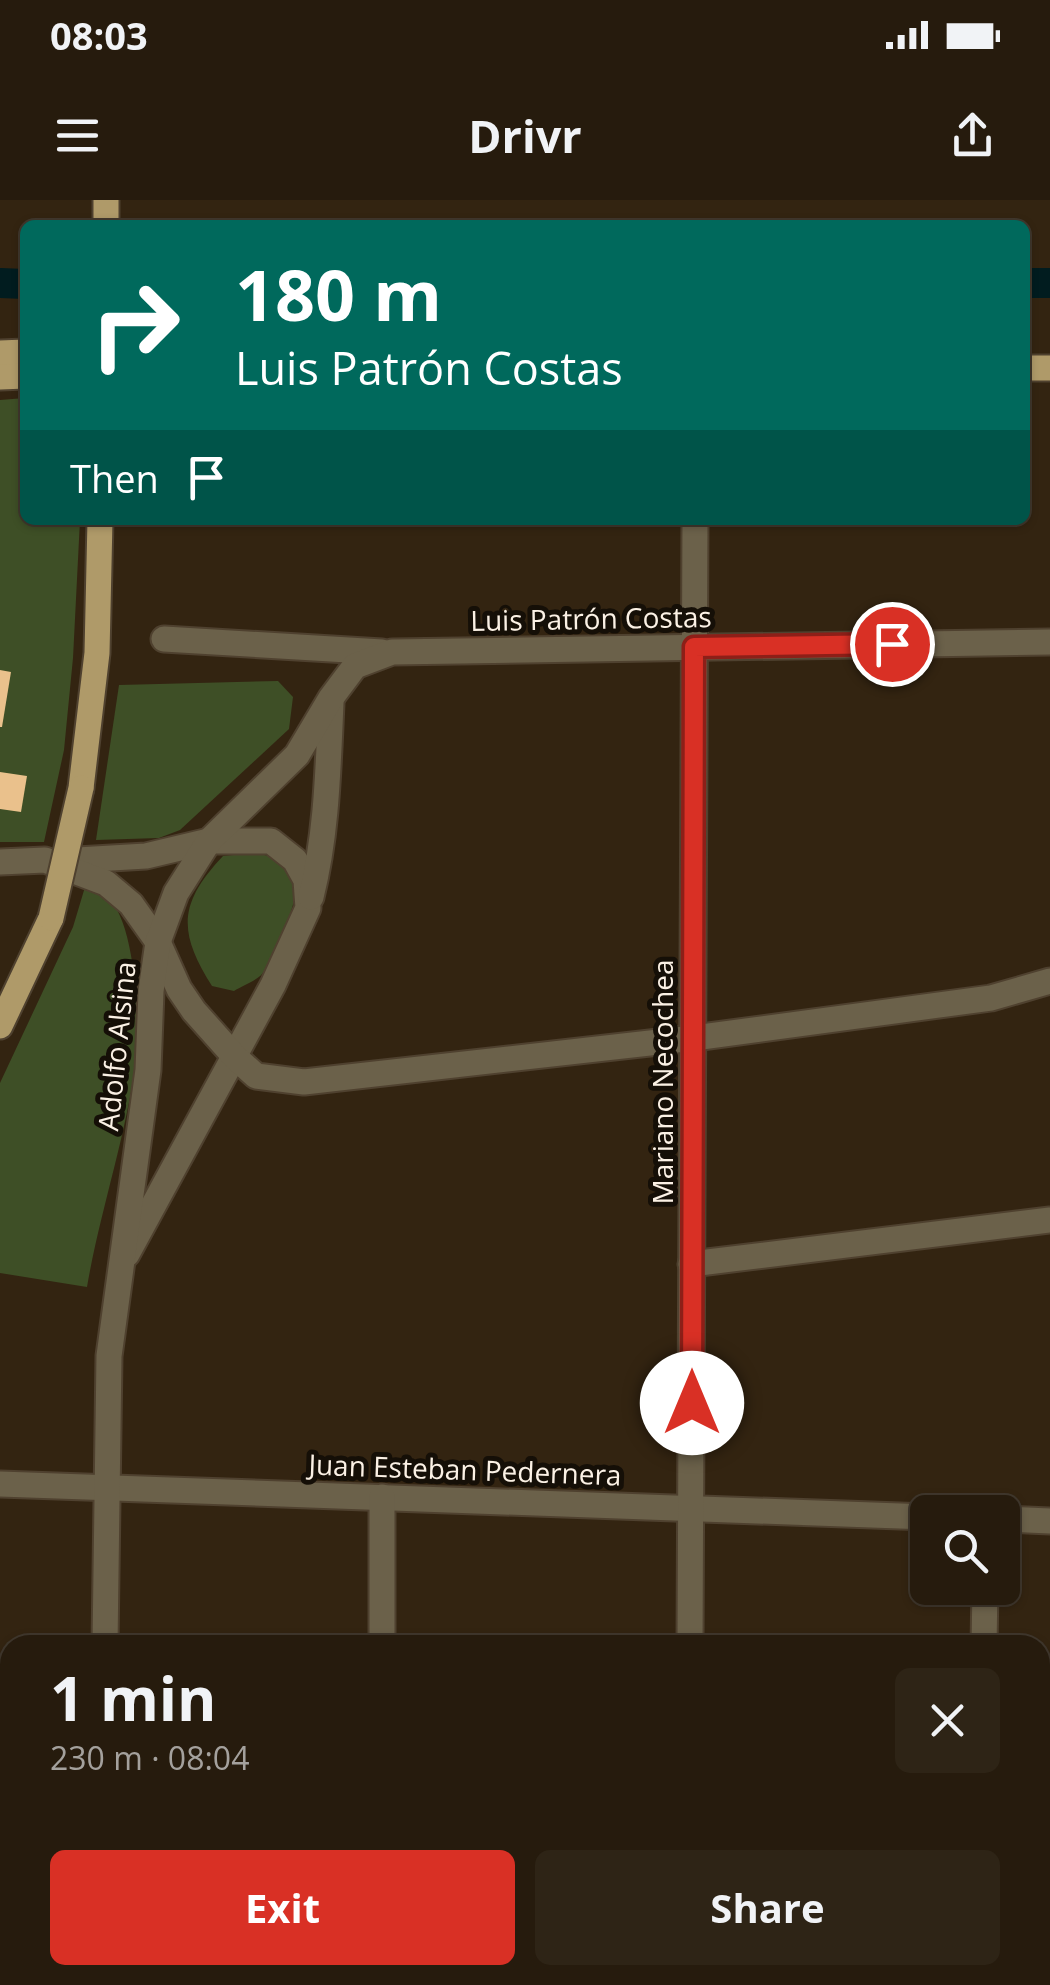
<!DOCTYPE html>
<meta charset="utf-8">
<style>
:root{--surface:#261b0d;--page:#2e2416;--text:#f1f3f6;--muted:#a4a19d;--line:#42392e;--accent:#d93025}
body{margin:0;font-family:"Open Sans",sans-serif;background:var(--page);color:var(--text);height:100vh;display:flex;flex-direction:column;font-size:38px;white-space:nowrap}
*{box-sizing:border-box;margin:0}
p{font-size:32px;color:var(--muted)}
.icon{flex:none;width:55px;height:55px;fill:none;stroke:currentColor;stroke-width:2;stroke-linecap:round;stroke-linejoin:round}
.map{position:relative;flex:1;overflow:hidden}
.panel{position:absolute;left:0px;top:1435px;width:1050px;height:350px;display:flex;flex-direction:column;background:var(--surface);border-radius:30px 30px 0 0;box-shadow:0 2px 8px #0004,0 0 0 2px var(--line)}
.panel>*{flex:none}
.banner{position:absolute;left:20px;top:20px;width:1010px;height:305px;border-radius:15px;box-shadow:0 2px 8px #0004,0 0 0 2px var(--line);background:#00695c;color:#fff;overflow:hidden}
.controls{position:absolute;left:910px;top:1295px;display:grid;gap:20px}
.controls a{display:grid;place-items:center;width:110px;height:110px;border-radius:15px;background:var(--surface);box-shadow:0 2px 8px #0004,0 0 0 2px var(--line);font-size:50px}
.pin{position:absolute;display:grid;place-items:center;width:85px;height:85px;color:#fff;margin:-42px;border:5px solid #fff;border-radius:50%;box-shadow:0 2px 10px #0007}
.me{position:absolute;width:110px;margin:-55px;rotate:0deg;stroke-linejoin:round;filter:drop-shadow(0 0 8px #0008)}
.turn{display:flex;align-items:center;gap:35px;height:210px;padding:0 50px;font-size:45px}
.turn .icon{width:130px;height:130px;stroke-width:2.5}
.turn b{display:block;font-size:70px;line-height:85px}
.then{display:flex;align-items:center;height:95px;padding:0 50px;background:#0003;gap:20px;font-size:38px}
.round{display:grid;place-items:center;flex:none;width:105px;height:105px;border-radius:15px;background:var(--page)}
.summary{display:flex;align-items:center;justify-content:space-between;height:170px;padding:0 50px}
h1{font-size:60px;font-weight:700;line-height:75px}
.cta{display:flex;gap:20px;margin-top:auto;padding:20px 50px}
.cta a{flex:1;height:115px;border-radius:15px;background:var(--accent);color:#fff;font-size:40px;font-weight:700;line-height:115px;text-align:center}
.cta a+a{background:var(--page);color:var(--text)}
.status{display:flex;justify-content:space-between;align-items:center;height:70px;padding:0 50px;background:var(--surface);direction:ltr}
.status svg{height:28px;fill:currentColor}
header{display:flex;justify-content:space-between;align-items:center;height:130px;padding:0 50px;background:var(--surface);font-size:45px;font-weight:700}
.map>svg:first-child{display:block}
</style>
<div class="status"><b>08:03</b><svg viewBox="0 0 49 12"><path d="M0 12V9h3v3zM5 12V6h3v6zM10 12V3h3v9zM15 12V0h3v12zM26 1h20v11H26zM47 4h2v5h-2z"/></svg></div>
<header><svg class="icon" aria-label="menu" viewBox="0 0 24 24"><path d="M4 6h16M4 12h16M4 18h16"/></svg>Drivr<svg class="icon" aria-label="share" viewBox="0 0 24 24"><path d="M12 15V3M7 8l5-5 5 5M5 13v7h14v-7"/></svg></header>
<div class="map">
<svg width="1050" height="1785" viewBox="0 0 1050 1785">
<rect width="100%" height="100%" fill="#332411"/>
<!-- green -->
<g fill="#3e4f26">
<polygon points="25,198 25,320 80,320 73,458 64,550 44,642 0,642 0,200"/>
<polygon points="278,481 293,497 289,529 180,630 159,638 96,640 119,485"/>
<path d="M254 653C311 661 298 700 280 738 274 748 270 766 262 774 256 781 242 786 234 791L212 786C178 732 178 704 223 656Z"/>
<path d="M85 687C91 690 100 692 106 696 136 718 140 825 136 860 126 937 100 1011 87 1087L0 1073V883L73 727Z"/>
</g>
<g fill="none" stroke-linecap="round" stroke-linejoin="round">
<!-- canal -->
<g stroke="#011c1f" stroke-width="30">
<polyline points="0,83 25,84"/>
<polyline points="1025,83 1050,83"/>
</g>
</g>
<!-- building -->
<g fill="#eac18c">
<polygon points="0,470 11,472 2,527 0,527"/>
<polygon points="0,572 27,576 21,612 0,609"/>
</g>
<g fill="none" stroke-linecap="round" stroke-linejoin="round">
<defs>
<g id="minor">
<polyline points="164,439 382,452"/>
<polyline points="60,661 146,656 209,641 271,641 295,660 306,680 308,708 273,785 127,1054"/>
<polyline points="0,662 45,660 106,683 131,704 158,742 179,789 194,811 235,857 256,876 304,882 694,838 991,798 1050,781"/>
<path d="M311 697C327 633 328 568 331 503"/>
<polyline points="691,1064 1050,1020"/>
<polyline points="0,1284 928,1317"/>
<polyline points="382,1297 382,1445"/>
<polyline points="1002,1319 1050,1321"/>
<polyline points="105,1445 109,1156 148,870 151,791 158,742 176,693 209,641 297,555 331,498 355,466 392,452 1050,442"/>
<polyline points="690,1445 695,320"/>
<polyline points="984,1445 985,1388"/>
<polyline points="384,1775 384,1785"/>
<polyline points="102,1785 102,1775"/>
<polyline points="687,1785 687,1775"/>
<polyline points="983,1785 983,1775"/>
</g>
<g id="major">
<polyline points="106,25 106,0"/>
<polyline points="0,153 25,152"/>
<polyline points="1025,168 1050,168"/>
<polyline points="0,177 25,176"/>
<polyline points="81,588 97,453 100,320"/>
<polyline points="0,826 51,718"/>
</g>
</defs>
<!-- minor casing -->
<use href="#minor" stroke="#4f412f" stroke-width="29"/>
<!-- major casing -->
<use href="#major" stroke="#4f412f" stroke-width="29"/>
<!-- minor -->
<use href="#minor" stroke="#6b614a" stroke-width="25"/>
<!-- major -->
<use href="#major" stroke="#af9a69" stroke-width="25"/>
<defs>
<polyline id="major-bridge" points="51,718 81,588"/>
</defs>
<!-- major-bridge casing -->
<use href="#major-bridge" stroke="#4f412f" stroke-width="29" stroke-linecap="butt"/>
<!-- major-bridge -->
<use href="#major-bridge" stroke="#af9a69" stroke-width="25"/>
</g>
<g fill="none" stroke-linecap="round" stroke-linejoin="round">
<defs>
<polyline id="route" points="692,1203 694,447 892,444"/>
</defs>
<!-- route casing -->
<use href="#route" stroke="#8d1f18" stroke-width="25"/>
<!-- route -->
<use href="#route" stroke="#d93025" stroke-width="18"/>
</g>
<g text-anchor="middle" stroke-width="10" stroke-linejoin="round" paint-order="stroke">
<!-- street labels -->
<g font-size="28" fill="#fbf1e5" stroke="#150f07">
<text transform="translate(591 419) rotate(-1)" y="10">Luis Patrón Costas</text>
<text transform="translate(117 846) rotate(-84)" y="10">Adolfo Alsina</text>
<text transform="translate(663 882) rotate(-90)" y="10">Mariano Necochea</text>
<text transform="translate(465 1270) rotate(2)" y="10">Juan Esteban Pedernera</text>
</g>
</g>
</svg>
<div class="controls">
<a><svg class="icon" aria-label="search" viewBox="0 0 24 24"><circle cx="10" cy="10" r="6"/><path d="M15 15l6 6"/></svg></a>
</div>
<div class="pin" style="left:892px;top:444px;background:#d93025"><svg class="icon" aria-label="arrive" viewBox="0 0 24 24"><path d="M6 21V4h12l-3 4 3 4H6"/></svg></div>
<svg class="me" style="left:692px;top:1203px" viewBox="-20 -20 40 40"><circle r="19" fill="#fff"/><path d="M0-13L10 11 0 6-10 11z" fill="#d93025"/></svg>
<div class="banner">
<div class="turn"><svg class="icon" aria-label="right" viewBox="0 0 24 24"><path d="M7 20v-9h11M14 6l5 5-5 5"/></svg><div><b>180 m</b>Luis Patrón Costas</div></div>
<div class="then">Then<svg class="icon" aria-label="arrive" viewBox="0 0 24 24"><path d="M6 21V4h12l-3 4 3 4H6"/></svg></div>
</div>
<section class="panel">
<div class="summary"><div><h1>1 min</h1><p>230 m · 08:04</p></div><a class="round"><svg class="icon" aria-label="close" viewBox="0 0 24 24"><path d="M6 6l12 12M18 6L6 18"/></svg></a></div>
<div class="cta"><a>Exit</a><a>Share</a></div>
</section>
</div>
